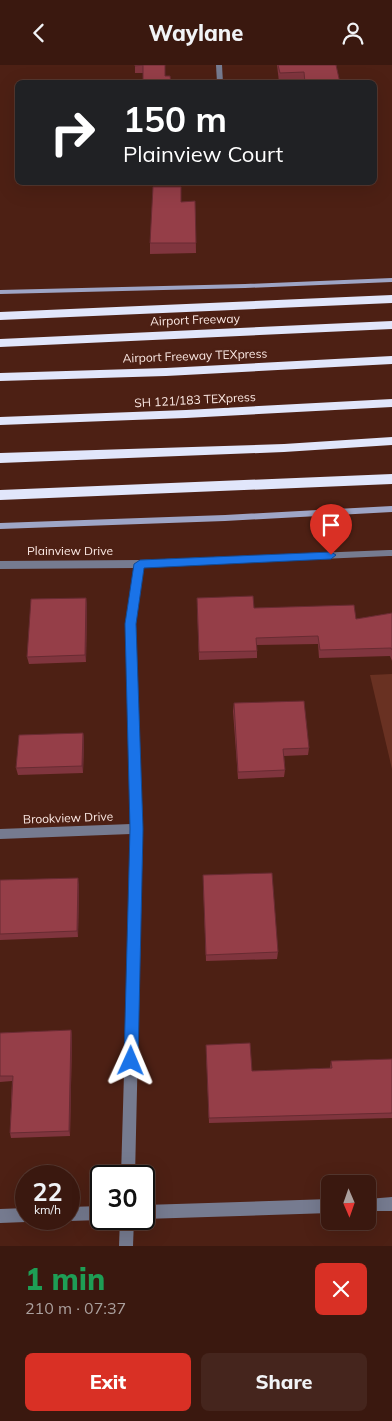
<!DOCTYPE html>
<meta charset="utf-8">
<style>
:root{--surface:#3a180f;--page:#45251d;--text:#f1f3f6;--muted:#aba09e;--line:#54372f;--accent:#d93025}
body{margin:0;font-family:Mulish,sans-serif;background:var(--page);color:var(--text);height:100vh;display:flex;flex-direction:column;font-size:19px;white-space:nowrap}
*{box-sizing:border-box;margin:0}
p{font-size:16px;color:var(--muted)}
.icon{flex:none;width:28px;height:28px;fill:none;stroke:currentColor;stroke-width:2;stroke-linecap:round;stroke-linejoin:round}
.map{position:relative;height:1181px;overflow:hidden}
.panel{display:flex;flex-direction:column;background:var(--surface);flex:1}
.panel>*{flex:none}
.banner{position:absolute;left:15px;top:15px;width:362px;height:105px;border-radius:8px;box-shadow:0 5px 20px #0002,0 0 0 1px var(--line);background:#202124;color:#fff;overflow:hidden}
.needle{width:32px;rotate:178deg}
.tools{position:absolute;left:321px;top:1110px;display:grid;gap:10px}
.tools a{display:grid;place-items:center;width:55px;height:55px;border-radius:8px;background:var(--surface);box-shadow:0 5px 20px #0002,0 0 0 1px var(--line);font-size:25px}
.speed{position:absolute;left:15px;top:1100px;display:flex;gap:10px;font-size:25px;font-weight:700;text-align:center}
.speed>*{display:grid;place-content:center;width:65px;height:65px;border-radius:50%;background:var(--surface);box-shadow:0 5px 20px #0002,0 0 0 1px var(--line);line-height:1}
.speed small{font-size:12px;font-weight:400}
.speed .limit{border:2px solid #111;border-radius:8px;background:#fff;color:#111}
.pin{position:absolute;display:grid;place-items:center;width:42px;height:42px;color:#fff;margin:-51px -21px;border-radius:50% 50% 50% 0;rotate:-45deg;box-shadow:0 0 5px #0007}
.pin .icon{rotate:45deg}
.me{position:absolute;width:55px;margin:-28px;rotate:1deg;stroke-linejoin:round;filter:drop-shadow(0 0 4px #0008)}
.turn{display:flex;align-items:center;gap:18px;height:105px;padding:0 25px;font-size:22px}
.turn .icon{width:65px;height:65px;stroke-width:2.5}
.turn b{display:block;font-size:35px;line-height:42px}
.round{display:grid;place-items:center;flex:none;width:52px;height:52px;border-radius:8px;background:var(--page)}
.headline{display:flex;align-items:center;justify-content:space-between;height:85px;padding:0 25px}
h1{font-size:30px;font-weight:800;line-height:38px;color:#1e9e55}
.button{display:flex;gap:10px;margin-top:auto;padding:10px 25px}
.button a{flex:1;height:58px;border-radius:8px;background:var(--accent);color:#fff;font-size:20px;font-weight:800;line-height:58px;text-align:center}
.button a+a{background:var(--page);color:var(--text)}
header{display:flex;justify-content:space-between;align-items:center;height:65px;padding:0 25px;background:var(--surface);font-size:22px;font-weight:800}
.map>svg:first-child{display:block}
</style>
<header><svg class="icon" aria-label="back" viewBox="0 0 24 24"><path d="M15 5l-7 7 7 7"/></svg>Waylane<svg class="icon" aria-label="person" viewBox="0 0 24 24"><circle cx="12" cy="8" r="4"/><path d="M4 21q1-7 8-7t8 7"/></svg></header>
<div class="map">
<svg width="392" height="1181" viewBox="0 0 392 1181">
<rect width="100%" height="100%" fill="#4d2014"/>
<!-- green -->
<polygon fill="#693122" points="392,609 392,704 370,610"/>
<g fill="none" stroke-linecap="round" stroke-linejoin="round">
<!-- minor -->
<g fill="#767b90" fill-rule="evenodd">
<polygon points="216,0 222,0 223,18 217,18"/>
<polygon points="389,485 392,485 392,491 389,491 144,502 135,559 143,764 135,1111 121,1111 131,769 0,774 0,764 131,759 125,559 135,503 0,504 0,496 140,495"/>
<polygon points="392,1132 392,1146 368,1146 368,1134"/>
<polygon points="330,1134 330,1148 144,1154 144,1140"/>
<polygon points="101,1141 101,1154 103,1154 101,1155 69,1156 64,1154 69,1154 69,1142"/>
<polygon points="26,1143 26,1154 31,1155 26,1157 0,1158 0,1144"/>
<polygon points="120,1154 134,1154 133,1181 119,1181"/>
</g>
<!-- secondary -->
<g fill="#9ea5c6" fill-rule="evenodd">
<polygon points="392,213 392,217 245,223 0,229 0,225 245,219"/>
<polygon points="392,441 392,447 225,456 0,464 0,458 225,450"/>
</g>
<!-- motorway -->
<g fill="#e1e6fb" fill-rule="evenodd">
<polygon points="392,230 392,238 0,255 0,247"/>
<polygon points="392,256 392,264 0,282 0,274"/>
<polygon points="392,291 392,299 166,311 0,316 0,308 166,303"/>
<polygon points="392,334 392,342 186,353 0,360 0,352 186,345"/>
<polygon points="392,372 392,380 284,387 0,398 0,388 284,379"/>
<polygon points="392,409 392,419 0,435 0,425"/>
</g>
</g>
<!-- wall -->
<g fill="#80353e">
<polygon points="135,0 165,0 165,11 143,8 135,8"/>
<polygon points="277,0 336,0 340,18 279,17"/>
<polygon points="195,136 196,188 150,189 150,178"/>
<polygon points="86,533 87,541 86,597 29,599 27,592"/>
<polygon points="197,540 254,543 356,554 392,548 392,596 390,591 319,593 318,579 257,580 257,593 199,595"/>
<polygon points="234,638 309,683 308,690 284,691 285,705 284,712 238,714 233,646"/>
<polygon points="83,668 84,675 83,708 18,710 16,703"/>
<polygon points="0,815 79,819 78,872 0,875"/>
<polygon points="203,817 278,887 277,894 206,896"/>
<polygon points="71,965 72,971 70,1071 11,1073 10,1068 12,1016 0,1017 0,968"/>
<polygon points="206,985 252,1006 330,1003 331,996 392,994 392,1053 209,1058"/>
</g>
<!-- shaded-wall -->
<g fill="#682b32">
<polygon points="86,533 87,541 86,597 85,590"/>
<polygon points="83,668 84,675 83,708 82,701"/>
<polygon points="78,813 79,819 78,872 77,866"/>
<polygon points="71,965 72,971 70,1071 69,1066"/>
</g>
<!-- building -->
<g fill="#953e48" stroke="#682b32">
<polygon points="135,0 165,0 165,11 170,11 171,18 143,18 143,0 135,1"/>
<polygon points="278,0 336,0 340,18 305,18 304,7 280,8"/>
<polygon points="153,122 181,122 181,137 195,136 196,178 150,178"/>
<polygon points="253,531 254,543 354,540 356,554 392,548 392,585 391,583 320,585 318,571 256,573 257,586 199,587 197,533"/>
<polygon points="86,533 85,590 27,592 31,534"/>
<polygon points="304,636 309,683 283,684 285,705 238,707 234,638"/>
<polygon points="83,668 82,701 16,703 19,670"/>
<polygon points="272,808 278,887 206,890 203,810"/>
<polygon points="78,813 77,866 0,869 0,815"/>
<polygon points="71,965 69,1066 10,1068 13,1011 0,1011 0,968"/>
<polygon points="250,978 252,1006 332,1003 331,996 392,994 392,1048 209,1053 206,980"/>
</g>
<!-- route -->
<polygon fill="#1a73e8" stroke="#114b97" points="331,487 336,490 331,494 144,503 136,559 143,764 138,996 136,1001 131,1003 126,1001 124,996 130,764 125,559 134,499 140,495"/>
<g text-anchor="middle" stroke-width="5" stroke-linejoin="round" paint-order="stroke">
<!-- street labels -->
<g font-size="12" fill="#fbe8e3" stroke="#4d2014">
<text transform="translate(195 255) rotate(-2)" y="4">Airport Freeway</text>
<text transform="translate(195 291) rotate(-2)" y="4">Airport Freeway TEXpress</text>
<text transform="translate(195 335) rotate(-3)" y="4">SH 121/183 TEXpress</text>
<text x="70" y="490">Plainview Drive</text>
<text transform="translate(68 753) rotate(-2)" y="4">Brookview Drive</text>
</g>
</g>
</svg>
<div class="tools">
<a><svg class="needle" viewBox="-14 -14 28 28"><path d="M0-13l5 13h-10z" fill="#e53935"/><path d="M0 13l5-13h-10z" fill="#aba09e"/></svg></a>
</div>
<div class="speed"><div>22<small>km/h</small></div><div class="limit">30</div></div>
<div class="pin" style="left:331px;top:490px;background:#d93025"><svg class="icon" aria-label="arrive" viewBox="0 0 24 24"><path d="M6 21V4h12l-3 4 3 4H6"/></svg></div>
<svg class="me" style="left:131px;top:996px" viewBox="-20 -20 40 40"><path d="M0-17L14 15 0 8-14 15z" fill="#1a73e8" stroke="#fff" stroke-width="4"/></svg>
<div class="banner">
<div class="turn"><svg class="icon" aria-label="right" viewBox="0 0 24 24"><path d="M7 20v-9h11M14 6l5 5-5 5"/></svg><div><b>150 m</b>Plainview Court</div></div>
</div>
</div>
<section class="panel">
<div class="headline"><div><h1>1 min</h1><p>210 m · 07:37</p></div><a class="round" style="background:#d93025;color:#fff"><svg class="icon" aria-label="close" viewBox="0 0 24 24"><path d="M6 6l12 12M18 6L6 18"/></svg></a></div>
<div class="button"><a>Exit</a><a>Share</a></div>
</section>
